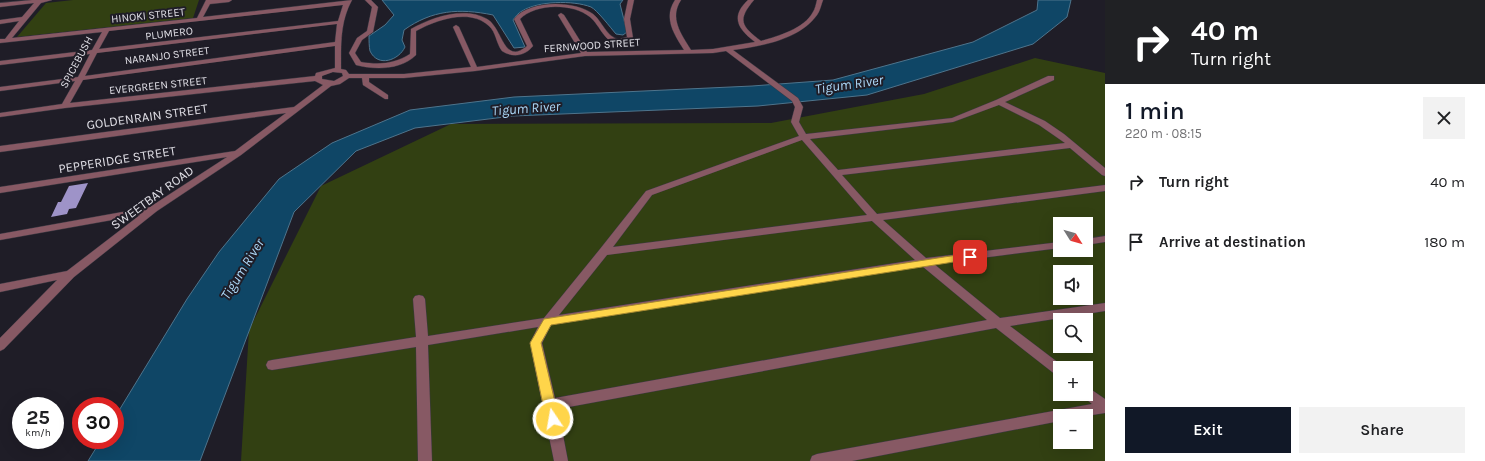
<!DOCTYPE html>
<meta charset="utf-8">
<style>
:root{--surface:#fff;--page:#f2f2f2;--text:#202124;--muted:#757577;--accent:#111827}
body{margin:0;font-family:Karla,sans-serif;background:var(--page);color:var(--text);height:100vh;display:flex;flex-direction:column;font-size:15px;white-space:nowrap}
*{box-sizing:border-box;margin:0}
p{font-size:13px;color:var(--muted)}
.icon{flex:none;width:22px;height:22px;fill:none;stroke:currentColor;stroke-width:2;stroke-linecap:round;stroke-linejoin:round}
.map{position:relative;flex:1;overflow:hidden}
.details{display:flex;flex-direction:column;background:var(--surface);width:380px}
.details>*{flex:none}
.hud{background:#202124;color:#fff;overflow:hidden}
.needle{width:26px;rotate:127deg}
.fabs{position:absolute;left:1053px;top:217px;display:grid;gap:8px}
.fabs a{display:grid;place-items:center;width:40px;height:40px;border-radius:0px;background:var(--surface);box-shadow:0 4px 16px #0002;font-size:20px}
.speed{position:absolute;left:12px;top:397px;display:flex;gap:8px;font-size:20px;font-weight:700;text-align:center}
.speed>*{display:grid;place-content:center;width:52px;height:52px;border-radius:50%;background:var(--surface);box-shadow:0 4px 16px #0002;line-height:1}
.speed small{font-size:10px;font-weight:400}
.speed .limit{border:6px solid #d22;background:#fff;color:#111}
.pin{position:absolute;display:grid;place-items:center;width:34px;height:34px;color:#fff;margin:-17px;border-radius:8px;box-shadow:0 2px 6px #0006}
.me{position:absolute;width:44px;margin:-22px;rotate:348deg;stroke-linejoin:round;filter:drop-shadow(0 0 3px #0008)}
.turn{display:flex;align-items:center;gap:14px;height:84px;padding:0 20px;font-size:18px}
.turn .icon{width:52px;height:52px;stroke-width:2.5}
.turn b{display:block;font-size:28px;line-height:34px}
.round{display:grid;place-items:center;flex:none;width:42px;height:42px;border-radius:0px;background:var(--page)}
.headline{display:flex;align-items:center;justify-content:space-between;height:68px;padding:0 20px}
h1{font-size:24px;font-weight:600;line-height:30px;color:var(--accent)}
.action{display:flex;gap:8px;margin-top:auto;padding:8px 20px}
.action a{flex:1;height:46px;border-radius:0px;background:var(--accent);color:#fff;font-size:16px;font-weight:600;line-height:46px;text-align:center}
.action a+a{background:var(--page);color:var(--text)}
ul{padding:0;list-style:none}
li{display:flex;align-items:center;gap:12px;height:60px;padding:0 20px}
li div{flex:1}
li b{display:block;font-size:15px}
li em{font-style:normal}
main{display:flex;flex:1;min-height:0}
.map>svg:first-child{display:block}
</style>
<main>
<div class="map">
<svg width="1105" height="461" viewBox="0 0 1105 461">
<rect width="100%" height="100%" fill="#1f1d27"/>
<!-- green -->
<g fill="#324012" fill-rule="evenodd">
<polygon points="73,0 199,0 193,18 17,37 46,3"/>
<path d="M1035 58 1105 73V461H241L249 330 321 186 451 124 771 123 924 94ZM1060 224H1086V250H1060ZM1060 272H1086V298H1060ZM1060 320H1086V346H1060ZM1060 368H1086V394H1060ZM1060 416H1086V442H1060Z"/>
</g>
<!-- water -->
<g fill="#0f4666" stroke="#4e748c">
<path d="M382 0H623L620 4 627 32 623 35 616 34C610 27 597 10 591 7 573 0 538 1 522 11 518 13 515 17 513 20L525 47 514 48 493 15C459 8 432 10 404 30L402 40 405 47C399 60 378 68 370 51 369 47 369 40 369 36L385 25 394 15Z"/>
<polygon points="1038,0 1071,0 1067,17 1033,44 867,95 758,106 513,116 415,128 356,151 294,212 200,461 88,461 101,440 115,440 115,417 187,299 219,252 279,179 332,143 410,110 514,97 752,86 833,80 973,42 1037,10"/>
</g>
<!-- building -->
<polygon fill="#9e93c8" points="88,183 76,208 69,209 67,214 51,217 58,202 61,202 69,186"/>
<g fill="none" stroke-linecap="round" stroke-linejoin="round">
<defs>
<g id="minor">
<path d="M32 0H52L41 3 12 38 197 18 206 0H232L229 2 210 4 203 17 352 0C340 22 341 44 341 69L346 70 349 74H404L471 67 453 27 456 25 459 27 477 67 581 53 558 15 561 13 564 15 587 52 684 50C674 34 663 18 675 0H681C669 18 681 34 691 50L713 49 755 42C738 29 730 17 748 0H754C737 20 741 26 761 41 778 36 804 29 813 12 815 9 816 4 817 0H823C821 5 820 11 817 15 799 40 761 46 733 50L798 98 803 107 799 122 806 134 952 118 996 100 1048 76H1054V80L1005 102 1045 121 1064 134 1105 168V176L1102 175 1070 148 842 175 877 214 1105 185V191L883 220 926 258 1060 242V248L934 264 1000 318 1105 303V311L1010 326 1064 367 1060 368V376L1056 375 996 328 558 409 568 461H554L530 343 538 327 428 345 432 461H418L416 347 272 370 268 369 266 365 268 361 272 360 416 337 413 299 415 296 419 295 423 296 425 299 428 336 544 318 600 249 646 191 799 136 791 122 795 107 792 101 726 51 713 53 585 56 475 71 404 78H369V82L388 95V99H385L363 85 362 78H349L340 84 331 86 241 155 157 211 74 277 4 349 0 351V338L57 280 0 292V284L67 271 140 215 0 240V234L150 207 227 157 0 193V187L235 151 286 113 0 152V146L294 107 323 85 315 81 65 108 0 117V113L62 104 75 81 0 91V87L78 77 90 54 0 65V61L92 50 102 32 0 43V39H5L19 21 0 24V20L22 17 34 3 0 7V3ZM343 5 338 21 99 49 109 31ZM337 24 335 42 85 76 97 53ZM335 46V68L316 73 315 76 70 103 83 80ZM333 72 342 73 343 76 334 81 322 79V76ZM999 105 1039 125 1065 143 838 170 810 139 953 122ZM802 140 867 215 613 247 652 195ZM872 221 915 260 559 315 607 255ZM922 266 987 320 555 398 542 343 551 325Z"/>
<path d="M365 0H371L378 7 373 32 362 40 355 53 361 62C379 65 394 64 410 54L411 29C432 17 465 6 487 19 503 28 503 66 527 46L514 19C529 0 574 0 593 14 602 21 607 38 619 39L627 37 624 19 628 0H634L630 19 633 38C630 41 626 42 622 43 605 46 601 26 590 17 573 3 536 3 520 19L533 46C525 56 513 58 502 51 496 43 496 32 489 26 470 8 436 20 416 31V55C401 70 375 70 356 65L349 53 357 38 367 31 372 7Z"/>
<polygon points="1105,236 1105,242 1086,245 1086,239"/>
<polygon points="1086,386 1105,399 1105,413 1086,416 1060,416 1060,421 852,461 810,461 812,456 817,454 1092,404 1080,394 1086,394"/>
</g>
</defs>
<!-- minor casing -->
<use href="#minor" stroke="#3a3842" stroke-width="1"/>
<!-- minor -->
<use href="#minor" fill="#875964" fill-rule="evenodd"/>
</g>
<!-- route -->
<polygon fill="#ffd54a" stroke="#a68a30" points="970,253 974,257 973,259 551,325 541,343 559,419 557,423 553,425 548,423 546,419 530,343 544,319"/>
<g text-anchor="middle" stroke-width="4" stroke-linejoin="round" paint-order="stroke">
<!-- far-street labels -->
<g font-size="11" fill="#e0dfe6" stroke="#1f1d27">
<text transform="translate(148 15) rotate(-6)" y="4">HINOKI STREET</text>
<text transform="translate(169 33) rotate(-7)" y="4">PLUMERO</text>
<text transform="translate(592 45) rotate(-4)" y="4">FERNWOOD STREET</text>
<text transform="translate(167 55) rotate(-7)" y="4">NARANJO STREET</text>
<text transform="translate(76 62) rotate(-62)" y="4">SPICEBUSH</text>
<text transform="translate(158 85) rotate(-6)" y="4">EVERGREEN STREET</text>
</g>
<!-- street labels -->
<g font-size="13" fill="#e0dfe6" stroke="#1f1d27">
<text transform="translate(147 116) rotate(-8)" y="5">GOLDENRAIN STREET</text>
<text transform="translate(117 159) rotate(-9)" y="5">PEPPERIDGE STREET</text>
<text transform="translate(152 197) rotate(-36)" y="5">SWEETBAY ROAD</text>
</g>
<!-- water labels -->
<g font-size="14" font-style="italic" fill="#acd8f8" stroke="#1f1d27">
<text transform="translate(849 84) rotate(-8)" y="5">Tigum River</text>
<text transform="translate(526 108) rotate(-4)" y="5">Tigum River</text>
<text transform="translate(242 269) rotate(-58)" y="5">Tigum River</text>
</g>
</g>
</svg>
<div class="fabs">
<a><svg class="needle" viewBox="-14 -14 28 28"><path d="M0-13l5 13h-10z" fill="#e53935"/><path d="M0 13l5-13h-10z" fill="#757577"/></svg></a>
<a><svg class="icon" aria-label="sound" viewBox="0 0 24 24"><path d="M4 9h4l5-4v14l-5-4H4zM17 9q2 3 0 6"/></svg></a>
<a><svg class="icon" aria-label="search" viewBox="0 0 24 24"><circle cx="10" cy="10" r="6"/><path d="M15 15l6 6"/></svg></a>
<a>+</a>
<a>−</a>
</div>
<div class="speed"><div>25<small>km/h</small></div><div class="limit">30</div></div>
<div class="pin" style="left:970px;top:257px;background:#d93025"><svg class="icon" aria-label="arrive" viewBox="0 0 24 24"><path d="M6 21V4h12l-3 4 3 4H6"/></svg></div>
<svg class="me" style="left:553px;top:419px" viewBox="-20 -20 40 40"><circle r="17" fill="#ffd54a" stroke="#fff" stroke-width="3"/><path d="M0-11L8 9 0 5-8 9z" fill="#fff"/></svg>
</div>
<section class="details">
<div class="hud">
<div class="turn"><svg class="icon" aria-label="right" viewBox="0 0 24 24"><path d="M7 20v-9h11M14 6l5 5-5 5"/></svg><div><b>40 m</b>Turn right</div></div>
</div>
<div class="headline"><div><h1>1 min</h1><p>220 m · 08:15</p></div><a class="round"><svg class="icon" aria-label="close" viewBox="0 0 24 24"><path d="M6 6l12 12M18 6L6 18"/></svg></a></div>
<ul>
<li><svg class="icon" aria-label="right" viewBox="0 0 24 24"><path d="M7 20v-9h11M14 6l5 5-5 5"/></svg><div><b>Turn right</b></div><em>40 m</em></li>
<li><svg class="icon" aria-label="arrive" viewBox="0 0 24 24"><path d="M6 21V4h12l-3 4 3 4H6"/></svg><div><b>Arrive at destination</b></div><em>180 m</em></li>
</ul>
<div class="action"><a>Exit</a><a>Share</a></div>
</section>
</main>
